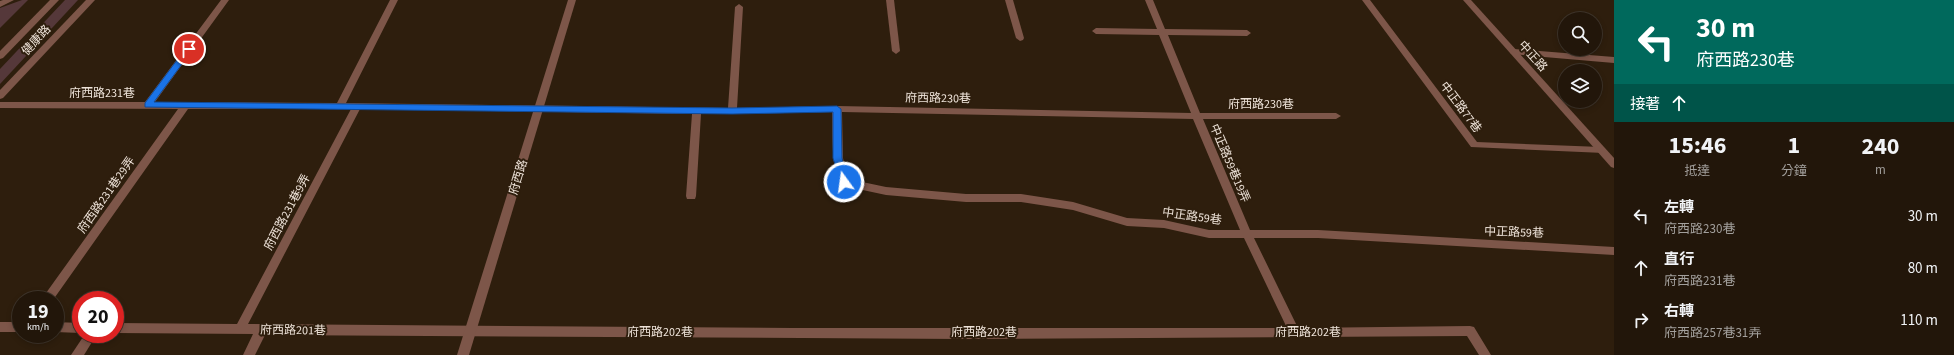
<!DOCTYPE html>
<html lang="zh-TW">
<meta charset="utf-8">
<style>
:root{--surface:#22160a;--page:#2a1f13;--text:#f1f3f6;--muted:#a29f9c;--line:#3f352b}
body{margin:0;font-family:"Source Sans 3","Noto Sans TC",sans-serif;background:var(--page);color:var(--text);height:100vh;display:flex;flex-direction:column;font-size:15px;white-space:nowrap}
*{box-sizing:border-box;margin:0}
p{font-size:13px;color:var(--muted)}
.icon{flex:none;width:22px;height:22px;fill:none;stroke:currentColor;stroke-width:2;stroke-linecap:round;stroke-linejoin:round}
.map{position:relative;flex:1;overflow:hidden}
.drawer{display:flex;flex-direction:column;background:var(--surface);width:340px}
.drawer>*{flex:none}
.hud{background:#00695c;color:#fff;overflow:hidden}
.controls{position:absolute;left:1558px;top:12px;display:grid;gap:8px}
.controls a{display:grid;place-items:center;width:44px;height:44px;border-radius:50%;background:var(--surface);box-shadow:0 2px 6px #0003,0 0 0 1px var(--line);font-size:20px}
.speed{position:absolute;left:12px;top:291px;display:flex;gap:8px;font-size:20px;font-weight:700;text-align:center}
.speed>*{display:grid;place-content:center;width:52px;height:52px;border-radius:50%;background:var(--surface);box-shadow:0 2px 6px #0003,0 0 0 1px var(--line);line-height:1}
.speed small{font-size:10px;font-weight:400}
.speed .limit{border:6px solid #d22;background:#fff;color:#111}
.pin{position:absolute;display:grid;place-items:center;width:34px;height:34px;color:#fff;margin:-17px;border:2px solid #fff;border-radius:50%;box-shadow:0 1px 4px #0007}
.me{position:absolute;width:44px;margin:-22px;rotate:346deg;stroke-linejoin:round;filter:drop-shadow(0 0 3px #0008)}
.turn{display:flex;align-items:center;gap:14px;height:84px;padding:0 16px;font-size:18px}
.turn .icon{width:52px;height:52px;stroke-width:2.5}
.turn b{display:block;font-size:28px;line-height:34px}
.then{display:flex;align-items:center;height:38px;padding:0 16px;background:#0003;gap:8px;font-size:15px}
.eta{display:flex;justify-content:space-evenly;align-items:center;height:68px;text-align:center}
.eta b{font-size:24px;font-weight:700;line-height:28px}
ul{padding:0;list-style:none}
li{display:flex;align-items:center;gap:12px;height:52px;padding:0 16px}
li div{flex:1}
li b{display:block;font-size:15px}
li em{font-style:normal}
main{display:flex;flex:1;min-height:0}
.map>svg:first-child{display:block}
</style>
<main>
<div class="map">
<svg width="1614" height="355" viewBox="0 0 1614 355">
<rect width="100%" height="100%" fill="#2e1e0d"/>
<!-- green -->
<g fill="#55383a">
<polygon points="22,0 28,0 0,28 0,8"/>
<polygon points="65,0 78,0 0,84 0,69"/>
</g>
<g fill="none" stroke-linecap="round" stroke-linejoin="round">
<!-- service -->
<g fill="#7d5649" fill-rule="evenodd">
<path d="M221 0H229L155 102 337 103 390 0H398L346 103 728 108 735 7 739 4 743 7 737 108 837 106 1191 113 1159 35 1096 34 1092 31 1096 28 1157 29 1145 0H1153L1165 29 1247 30 1251 33 1247 36 1168 35 1200 113H1336L1341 116 1336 119H1203L1250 230H1318L1614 247V255L1318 238H1254L1298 328 1470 326 1474 327 1491 355H1479L1467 336 962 339 265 335 255 355H243L253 334 115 333V323L237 324 351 109H188L53 300H41L178 109 0 108V102H145ZM360 109 692 114 686 196 687 199H695L696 196 701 114 832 112C833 126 830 182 844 186L886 195 966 202H1021L1073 210 1127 226 1164 228 1209 238H1244L1287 328H792L248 324ZM842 112 1193 119 1240 230H1209L1164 220 1127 218 1073 202 1021 194H966L886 187 848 179 843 158Z"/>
<polygon points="886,0 894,0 900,51 896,54 892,51"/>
<polygon points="1005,0 1013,0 1024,38 1023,40 1020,41 1016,38"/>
<polygon points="1362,0 1370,0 1477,142 1601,147 1606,151 1604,153 1471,147"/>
<rect x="0" y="322" width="21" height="10"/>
<polygon points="55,322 81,323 81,333 55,332"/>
<polygon points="85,334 97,334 84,355 71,355"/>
</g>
<!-- minor -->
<g fill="#7d5649" fill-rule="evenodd">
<polygon points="3,0 14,0 0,7 0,1"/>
<polygon points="568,0 576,0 469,355 457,355"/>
<polygon points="1514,49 1614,57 1614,63 1511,54 1510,52 1511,50"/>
</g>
<!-- tertiary -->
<g fill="#7d5649" fill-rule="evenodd">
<polygon points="50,0 59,0 3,58 0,59 0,51"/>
<polygon points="86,0 95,0 3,98 0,99 0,90"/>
<polygon points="1463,0 1471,0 1614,158 1614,168 1611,167"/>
</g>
</g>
<!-- route -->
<polygon fill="#1a73e8" stroke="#114b97" points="189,47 193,49 154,102 732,108 837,106 841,109 842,158 848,182 847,184 841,184 833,158 833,112 732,114 145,107 145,103 186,48"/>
<g text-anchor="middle" stroke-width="4" stroke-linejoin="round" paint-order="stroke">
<!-- street labels -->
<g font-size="12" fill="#eee3d9" stroke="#2e1e0d">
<text transform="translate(36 40) rotate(-47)" y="4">健康路</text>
<text transform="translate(1533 56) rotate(48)" y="4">中正路</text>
<text x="102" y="97">府西路231巷</text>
<text transform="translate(938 98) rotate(1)" y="4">府西路230巷</text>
<text x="1261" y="108">府西路230巷</text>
<text transform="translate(1461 107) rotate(53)" y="4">中正路77巷</text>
<text transform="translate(1230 163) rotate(67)" y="4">中正路59巷19弄</text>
<text transform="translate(518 177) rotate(-73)" y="4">府西路</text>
<text transform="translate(106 195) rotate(-55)" y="4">府西路231巷29弄</text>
<text transform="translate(287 212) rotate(-62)" y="4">府西路231巷9弄</text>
<text transform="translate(1192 216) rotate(8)" y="4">中正路59巷</text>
<text transform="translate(1514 232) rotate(2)" y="4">中正路59巷</text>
<text transform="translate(293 330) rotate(1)" y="4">府西路201巷</text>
<text x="660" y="336">府西路202巷</text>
<text x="984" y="336">府西路202巷</text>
<text x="1308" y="336">府西路202巷</text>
</g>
</g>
</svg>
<div class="controls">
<a><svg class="icon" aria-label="search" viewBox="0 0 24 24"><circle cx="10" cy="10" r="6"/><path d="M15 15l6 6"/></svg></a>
<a><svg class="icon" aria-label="layers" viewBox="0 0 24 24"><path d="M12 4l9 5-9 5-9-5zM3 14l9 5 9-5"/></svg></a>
</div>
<div class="speed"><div>19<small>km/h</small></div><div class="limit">20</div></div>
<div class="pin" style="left:189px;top:49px;background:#d93025"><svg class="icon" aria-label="arrive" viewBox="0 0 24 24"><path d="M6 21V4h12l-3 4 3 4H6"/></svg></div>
<svg class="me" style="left:844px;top:182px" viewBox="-20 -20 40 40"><circle r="17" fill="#1a73e8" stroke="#fff" stroke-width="3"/><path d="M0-11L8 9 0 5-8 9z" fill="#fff"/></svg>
</div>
<section class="drawer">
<div class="hud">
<div class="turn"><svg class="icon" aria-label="left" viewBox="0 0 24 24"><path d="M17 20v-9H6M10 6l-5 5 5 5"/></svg><div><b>30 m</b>府西路230巷</div></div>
<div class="then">接著<svg class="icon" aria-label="ahead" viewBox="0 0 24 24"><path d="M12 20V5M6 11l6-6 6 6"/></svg></div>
</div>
<div class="eta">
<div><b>15:46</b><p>抵達</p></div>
<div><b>1</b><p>分鐘</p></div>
<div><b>240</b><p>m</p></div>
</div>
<ul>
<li><svg class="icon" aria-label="left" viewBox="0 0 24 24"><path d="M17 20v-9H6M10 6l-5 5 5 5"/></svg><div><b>左轉</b><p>府西路230巷</p></div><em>30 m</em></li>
<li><svg class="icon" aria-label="ahead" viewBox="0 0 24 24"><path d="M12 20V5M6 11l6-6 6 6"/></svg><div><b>直行</b><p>府西路231巷</p></div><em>80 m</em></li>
<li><svg class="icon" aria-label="right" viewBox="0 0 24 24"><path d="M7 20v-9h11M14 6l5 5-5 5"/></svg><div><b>右轉</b><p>府西路257巷31弄</p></div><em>110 m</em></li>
</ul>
</section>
</main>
